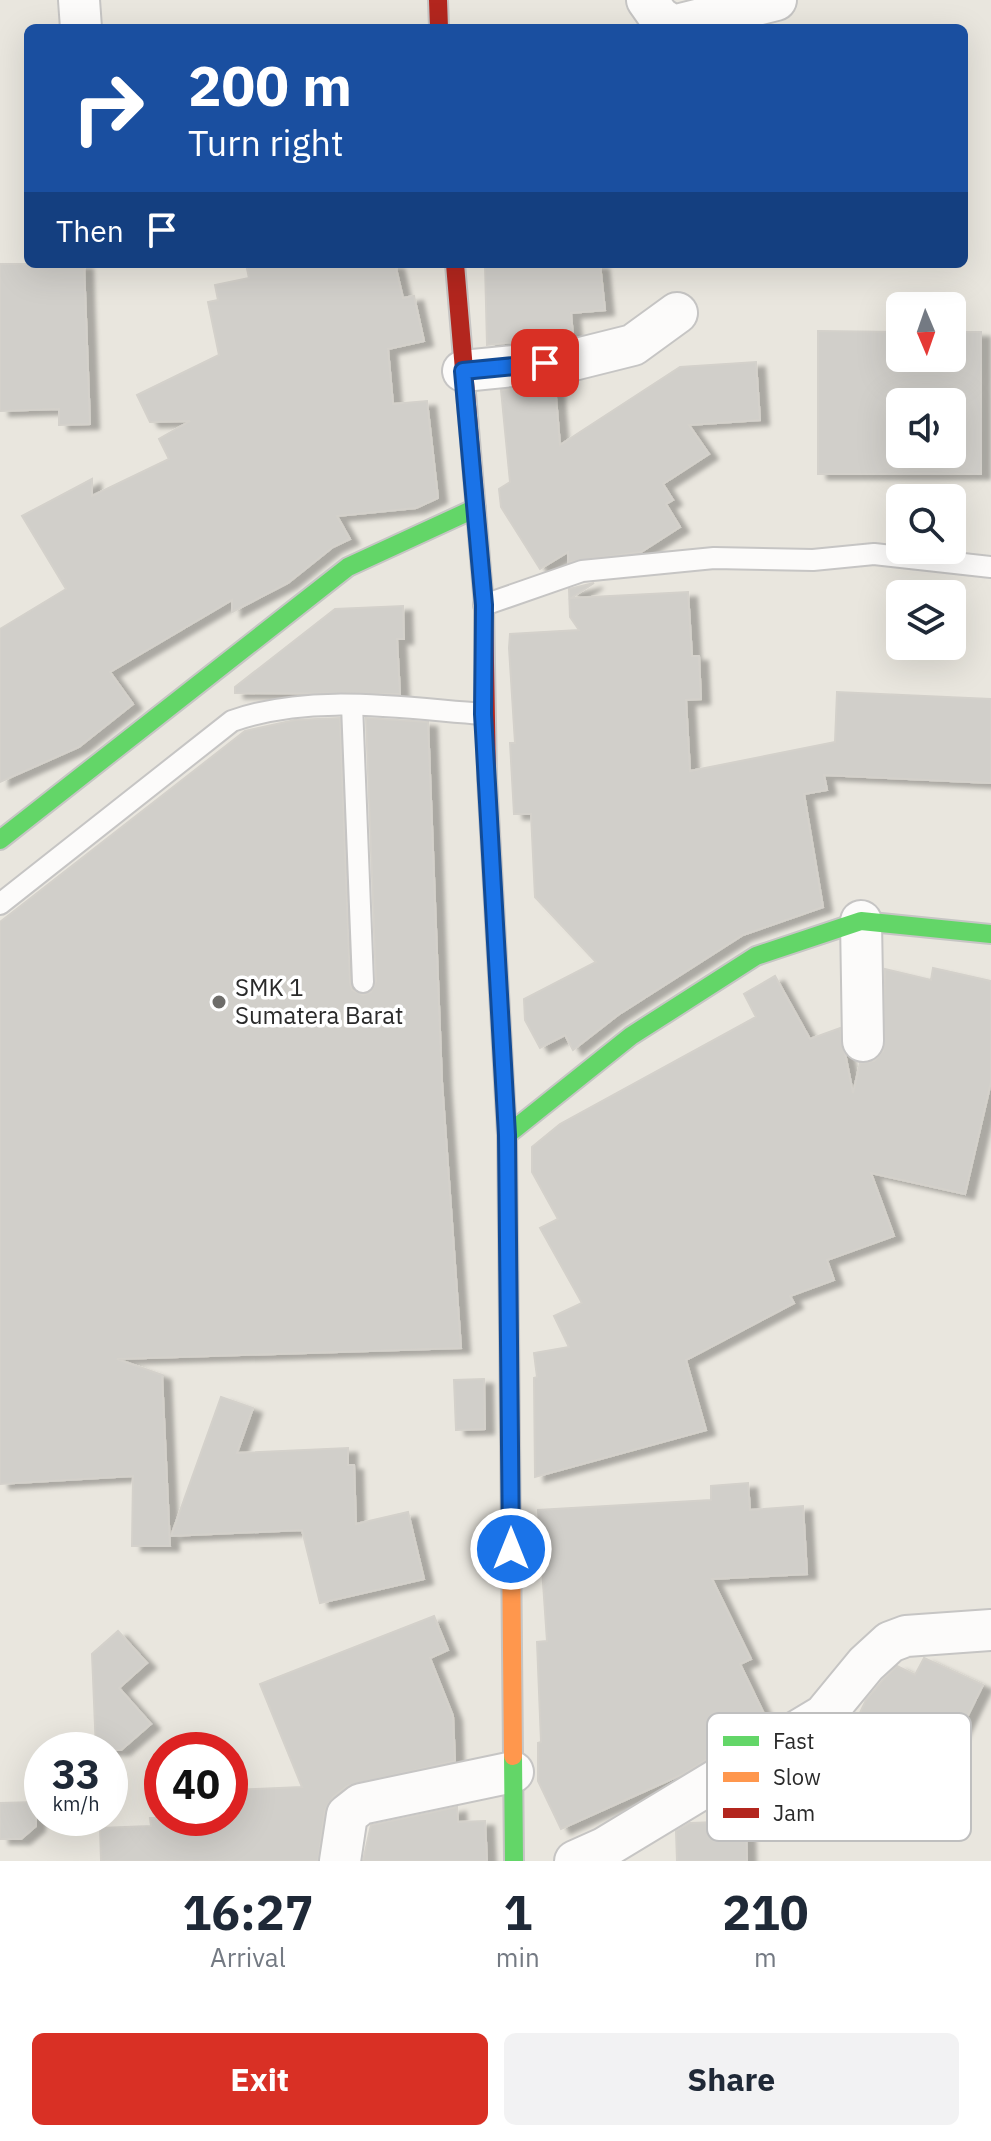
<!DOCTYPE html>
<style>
:root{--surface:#fff;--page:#f2f2f3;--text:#1f2937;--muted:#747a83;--accent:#d93025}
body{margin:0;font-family:"IBM Plex Sans",sans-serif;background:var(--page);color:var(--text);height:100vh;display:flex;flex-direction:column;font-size:30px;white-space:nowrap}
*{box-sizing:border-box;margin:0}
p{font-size:26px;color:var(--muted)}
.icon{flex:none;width:44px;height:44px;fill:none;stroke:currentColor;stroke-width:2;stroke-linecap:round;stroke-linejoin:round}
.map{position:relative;height:1861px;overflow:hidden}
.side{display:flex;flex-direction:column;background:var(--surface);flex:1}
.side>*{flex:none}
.hud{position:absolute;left:24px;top:24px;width:944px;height:244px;border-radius:12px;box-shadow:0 8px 32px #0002;background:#1a4fa0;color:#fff;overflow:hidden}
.needle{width:52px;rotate:178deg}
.fabs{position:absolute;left:886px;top:292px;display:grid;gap:16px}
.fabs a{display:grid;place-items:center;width:80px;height:80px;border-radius:12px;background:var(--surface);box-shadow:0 8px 32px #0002;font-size:40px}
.speed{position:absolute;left:24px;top:1732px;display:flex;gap:16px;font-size:40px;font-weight:700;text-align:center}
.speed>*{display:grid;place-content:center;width:104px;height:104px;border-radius:50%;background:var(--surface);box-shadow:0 8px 32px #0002;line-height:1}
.speed small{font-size:20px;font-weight:400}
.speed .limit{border:12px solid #d22;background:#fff;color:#111}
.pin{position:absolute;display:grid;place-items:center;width:68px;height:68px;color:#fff;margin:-34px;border-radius:16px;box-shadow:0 4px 12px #0006}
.me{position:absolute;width:88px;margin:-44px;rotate:0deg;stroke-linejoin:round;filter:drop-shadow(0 0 6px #0008)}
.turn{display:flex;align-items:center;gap:28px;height:168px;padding:0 32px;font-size:36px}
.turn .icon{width:104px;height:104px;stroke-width:2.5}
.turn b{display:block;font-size:56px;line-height:68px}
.then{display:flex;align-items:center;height:76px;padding:0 32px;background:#0003;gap:16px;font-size:30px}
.eta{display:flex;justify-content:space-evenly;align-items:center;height:136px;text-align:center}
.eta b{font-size:48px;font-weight:800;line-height:56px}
.primary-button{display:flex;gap:16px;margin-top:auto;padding:16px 32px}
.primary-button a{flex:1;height:92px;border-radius:12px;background:var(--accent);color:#fff;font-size:32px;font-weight:800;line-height:92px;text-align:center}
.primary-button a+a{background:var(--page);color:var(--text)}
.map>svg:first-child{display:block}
</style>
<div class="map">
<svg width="991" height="1861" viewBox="0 0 991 1861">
<defs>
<filter id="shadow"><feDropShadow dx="9" dy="5" stdDeviation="2" flood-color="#0004"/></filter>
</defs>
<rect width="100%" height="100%" fill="#e9e6de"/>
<!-- building -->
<g fill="#d1cfca" stroke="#d4d1cb" stroke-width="2" fill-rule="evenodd" filter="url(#shadow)">
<polygon points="0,264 84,264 90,424 59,425 59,409 0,411"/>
<polygon points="246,264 395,264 403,298 414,296 424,341 388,349 393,404 427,401 438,498 416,508 337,516 350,539 333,547 288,583 232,612 232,600 110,672 133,704 79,747 0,782 0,629 66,589 22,516 92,479 92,496 169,459 159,439 190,421 150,422 137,395 219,355 208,302 218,300 215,285 249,278"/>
<polygon points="485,264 600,264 605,310 571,313 573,336 487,345"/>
<path d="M818 331 900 332V358H952V332H981V474H818ZM900 402H952V454H900Z"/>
<polygon points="756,362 760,420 689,425 709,454 663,484 673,500 666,504 680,527 641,552 568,562 568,552 540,569 501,507 499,489 510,482 501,390 555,385 560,445 680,367"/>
<polygon points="594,583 571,598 688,592 692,656 699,656 701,699 686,700 690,771 835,742 837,692 991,699 991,783 824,775 827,790 804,794 823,907 743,935 618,1015 573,1050 565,1035 540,1048 525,1020 524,999 596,962 535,897 531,814 514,814 510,743 515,743 509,648 510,634 579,630 570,617 569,589"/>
<polygon points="403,606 404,639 397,639 400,694 235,693 235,687 335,609"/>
<polygon points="340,718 350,983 352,990 363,995 371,992 376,981 366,718 428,722 442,1082 461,1348 117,1359 162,1375 170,1546 132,1546 133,1476 0,1484 0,922 245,731 295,720"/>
<polygon points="933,968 991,981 991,1082 965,1194 871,1173 894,1236 827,1260 834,1280 790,1296 794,1303 686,1360 706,1430 535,1477 534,1378 537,1377 534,1353 569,1347 554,1316 582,1303 540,1228 558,1219 532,1172 532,1147 560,1124 756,1017 744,994 775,976 810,1039 840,1028 853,1093 860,1063 874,1061 883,1051 885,969 931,980"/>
<polygon points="484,1379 485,1429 456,1430 454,1380"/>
<polygon points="221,1397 253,1408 237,1453 348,1448 348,1465 354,1465 356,1524 408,1512 424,1579 320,1603 302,1530 171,1536"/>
<polygon points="748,1483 750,1510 803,1506 807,1574 712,1579 751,1659 740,1664 768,1722 683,1774 561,1829 538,1781 538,1743 541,1742 537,1642 547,1641 538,1510 711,1500 711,1486"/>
<polygon points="434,1616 448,1650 430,1658 453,1716 455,1761 347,1786 333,1797 325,1810 318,1861 101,1861 100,1828 151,1826 150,1818 230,1818 230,1790 302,1787 260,1684"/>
<polygon points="118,1631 147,1663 119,1688 151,1724 121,1750 96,1750 92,1654"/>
<polygon points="924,1658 983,1685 935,1782 847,1740 866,1700 883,1680 897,1666 915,1675"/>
<polygon points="36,1802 36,1826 21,1839 0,1839 0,1803"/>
<polygon points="457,1807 458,1822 485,1821 487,1861 363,1861 371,1825"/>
<polygon points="746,1821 747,1861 677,1861 676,1831 690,1823"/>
</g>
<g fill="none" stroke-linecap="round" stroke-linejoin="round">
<defs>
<g id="lane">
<polyline points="484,605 582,571 714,558 813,560 874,554 991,567"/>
<polyline points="352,705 363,982"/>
<path d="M0 904 232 721C311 693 401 708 483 714"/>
</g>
<g id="street">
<polyline points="79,0 81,28"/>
<polyline points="647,0 659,17 673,26 776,0"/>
<polyline points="463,371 573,360 633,345 677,313"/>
<polyline points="861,921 863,1041"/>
<polyline points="340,1861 347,1815 361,1804 513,1772"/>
<polyline points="575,1861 604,1848 824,1715 866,1664 890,1642 906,1636 991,1630"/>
</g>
<g id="fast">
<polyline points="487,778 507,1135 509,1327"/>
<polyline points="0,840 348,567 476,508"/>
<polyline points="507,1135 631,1036 756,956 861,921 991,934"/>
<polyline points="513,1756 514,1861"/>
</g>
<polyline id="slow" points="509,1327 513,1756"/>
<g id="jam">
<polyline points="438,0 439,28"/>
<polyline points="455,264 484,605 487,778"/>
</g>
</defs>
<!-- lane casing -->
<use href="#lane" stroke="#c6c5c4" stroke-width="24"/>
<!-- street casing -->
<use href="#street" stroke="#c6c5c4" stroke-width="44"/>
<!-- fast casing -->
<use href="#fast" stroke="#c6c5c4" stroke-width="22"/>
<!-- slow casing -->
<use href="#slow" stroke="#c6c5c4" stroke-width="22"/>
<!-- jam casing -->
<use href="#jam" stroke="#c6c5c4" stroke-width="22"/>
<!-- lane -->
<use href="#lane" stroke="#fcfbfa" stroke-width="20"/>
<!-- street -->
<use href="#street" stroke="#fcfbfa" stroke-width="40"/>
<!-- fast -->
<use href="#fast" stroke="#63d668" stroke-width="18"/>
<!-- slow -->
<use href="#slow" stroke="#ff974d" stroke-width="18"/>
<!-- jam -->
<use href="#jam" stroke="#b3261e" stroke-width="18"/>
</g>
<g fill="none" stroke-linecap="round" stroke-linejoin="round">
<defs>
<polyline id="route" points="511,1549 507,1135 483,714 484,605 463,371 545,363"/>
</defs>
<!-- route casing -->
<use href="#route" stroke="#114b97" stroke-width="20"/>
<!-- route -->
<use href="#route" stroke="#1a73e8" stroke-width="14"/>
</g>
<!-- markers -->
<circle fill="#6d6c69" stroke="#fff" stroke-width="3" cx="219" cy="1002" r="8"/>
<g text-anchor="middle" stroke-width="7" stroke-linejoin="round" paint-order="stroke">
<!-- poi labels -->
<g font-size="24" fill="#2a2a2a" stroke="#fff" text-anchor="start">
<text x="235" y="996">SMK 1<tspan x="235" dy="28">Sumatera Barat</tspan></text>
</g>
</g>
<!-- legend -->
<rect x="707" y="1713" width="264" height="128" rx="12" fill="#fff" stroke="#bfbfbf" stroke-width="2"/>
<rect x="723" y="1736" width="36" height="10" fill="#63d668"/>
<rect x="723" y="1772" width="36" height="10" fill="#ff974d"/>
<rect x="723" y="1808" width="36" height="10" fill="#b3261e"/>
<g font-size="22" fill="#2a2a2a">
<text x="773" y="1749">Fast</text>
<text x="773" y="1785">Slow</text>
<text x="773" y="1821">Jam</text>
</g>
</svg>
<div class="fabs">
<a><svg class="needle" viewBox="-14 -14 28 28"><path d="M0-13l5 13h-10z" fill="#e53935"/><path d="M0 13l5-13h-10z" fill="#747a83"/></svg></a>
<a><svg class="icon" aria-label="sound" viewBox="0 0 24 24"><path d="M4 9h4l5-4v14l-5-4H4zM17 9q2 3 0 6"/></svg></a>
<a><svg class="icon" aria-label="search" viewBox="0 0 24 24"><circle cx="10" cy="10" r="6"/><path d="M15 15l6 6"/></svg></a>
<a><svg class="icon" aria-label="layers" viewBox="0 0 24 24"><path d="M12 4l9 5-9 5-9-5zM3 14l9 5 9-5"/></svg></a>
</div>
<div class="speed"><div>33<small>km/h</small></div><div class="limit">40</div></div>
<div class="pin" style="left:545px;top:363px;background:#d93025"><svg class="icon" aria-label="arrive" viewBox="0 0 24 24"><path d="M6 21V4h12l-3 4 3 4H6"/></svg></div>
<svg class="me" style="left:511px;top:1549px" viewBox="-20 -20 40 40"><circle r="17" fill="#1a73e8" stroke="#fff" stroke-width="3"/><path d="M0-11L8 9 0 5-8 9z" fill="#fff"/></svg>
<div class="hud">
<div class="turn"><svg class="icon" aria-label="right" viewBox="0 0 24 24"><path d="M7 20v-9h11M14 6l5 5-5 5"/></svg><div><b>200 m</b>Turn right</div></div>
<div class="then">Then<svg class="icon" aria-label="arrive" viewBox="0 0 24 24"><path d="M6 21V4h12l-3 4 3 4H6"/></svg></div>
</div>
</div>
<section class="side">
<div class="eta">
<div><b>16:27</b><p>Arrival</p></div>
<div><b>1</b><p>min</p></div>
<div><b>210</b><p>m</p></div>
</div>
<div class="primary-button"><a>Exit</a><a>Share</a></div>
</section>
